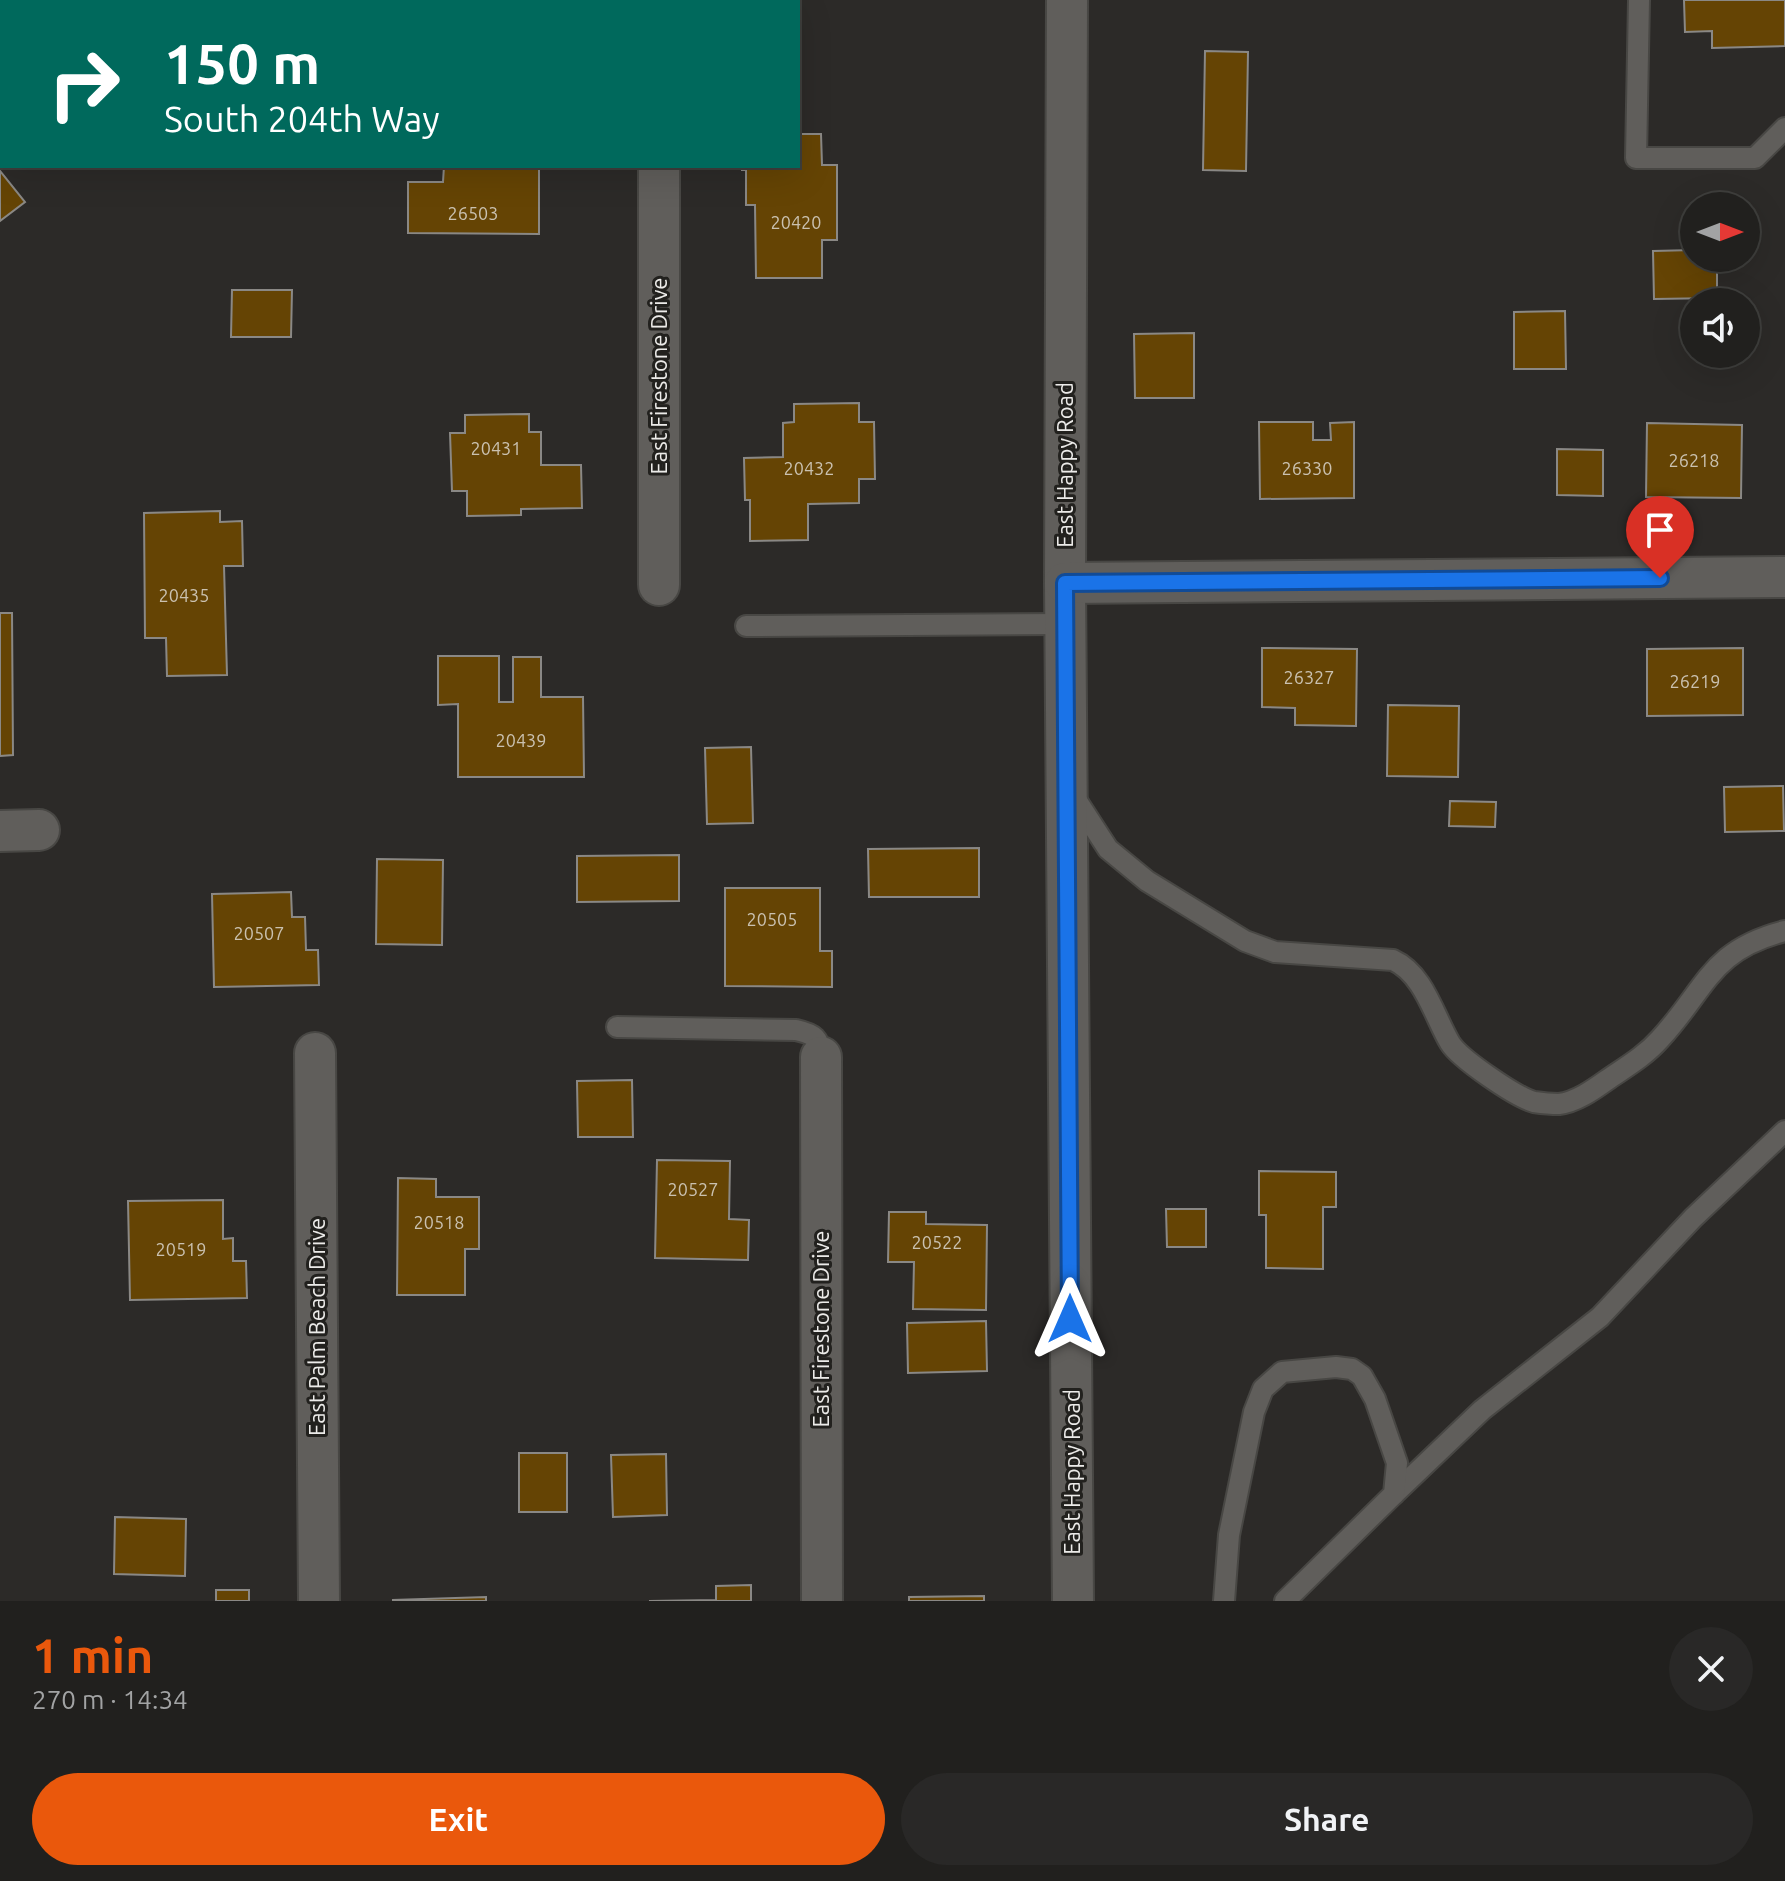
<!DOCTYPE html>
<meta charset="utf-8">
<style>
:root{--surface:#21201e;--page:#292827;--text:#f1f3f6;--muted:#a2a3a4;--line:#3e3e3c;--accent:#ea580c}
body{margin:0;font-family:Ubuntu,sans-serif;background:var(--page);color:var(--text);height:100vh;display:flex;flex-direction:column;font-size:30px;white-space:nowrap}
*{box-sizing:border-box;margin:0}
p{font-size:26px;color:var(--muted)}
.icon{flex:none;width:44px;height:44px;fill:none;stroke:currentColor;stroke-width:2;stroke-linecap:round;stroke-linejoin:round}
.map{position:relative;height:1601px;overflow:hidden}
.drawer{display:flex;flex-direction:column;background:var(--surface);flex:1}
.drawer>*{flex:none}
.guide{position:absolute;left:0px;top:0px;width:800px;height:168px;box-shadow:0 8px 32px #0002,0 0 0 2px var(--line);background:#00695c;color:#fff;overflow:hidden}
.needle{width:52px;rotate:90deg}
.controls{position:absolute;left:1680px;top:192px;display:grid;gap:16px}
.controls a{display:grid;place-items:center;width:80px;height:80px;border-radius:50%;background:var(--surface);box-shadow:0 8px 32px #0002,0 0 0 2px var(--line);font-size:40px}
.pin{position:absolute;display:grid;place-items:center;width:68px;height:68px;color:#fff;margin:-82px -34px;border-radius:50% 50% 50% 0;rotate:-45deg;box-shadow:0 0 8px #0007}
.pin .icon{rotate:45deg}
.me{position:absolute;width:88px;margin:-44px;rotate:0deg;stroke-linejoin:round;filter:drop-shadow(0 0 6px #0008)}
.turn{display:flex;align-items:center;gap:28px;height:168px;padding:0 32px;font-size:36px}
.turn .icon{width:104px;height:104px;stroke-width:2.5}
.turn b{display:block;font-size:56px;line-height:68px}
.round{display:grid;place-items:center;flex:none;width:84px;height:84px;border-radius:42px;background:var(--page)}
.head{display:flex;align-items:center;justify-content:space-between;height:136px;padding:0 32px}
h1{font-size:48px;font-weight:700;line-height:60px;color:var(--accent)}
.primary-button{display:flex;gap:16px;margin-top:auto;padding:16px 32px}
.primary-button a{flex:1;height:92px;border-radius:48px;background:var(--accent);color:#fff;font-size:32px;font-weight:700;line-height:92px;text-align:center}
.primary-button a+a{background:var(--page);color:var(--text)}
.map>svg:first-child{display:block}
</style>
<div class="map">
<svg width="1785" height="1601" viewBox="0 0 1785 1601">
<rect width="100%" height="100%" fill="#2c2a28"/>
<!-- building -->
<g fill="#654404" stroke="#8a8885" stroke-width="2">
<polygon points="418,0 546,0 546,2"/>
<polygon points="1684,0 1785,0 1785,46 1712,48 1712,31 1685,32"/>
<polygon points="1205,51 1248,52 1246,171 1203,170"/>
<polygon points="798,134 821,134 822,165 837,165 837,240 822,240 822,278 756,278 755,205 746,205 746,170 742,170 742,166 798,166"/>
<polygon points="444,166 539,166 539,234 408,233 408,182 443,182"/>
<polygon points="0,171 25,202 0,221"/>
<polygon points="1694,250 1694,258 1717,258 1717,298 1654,299 1653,251"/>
<polygon points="232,290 292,290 291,337 231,337"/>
<polygon points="1565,311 1566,369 1514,369 1514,312"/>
<polygon points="1194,333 1194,398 1135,398 1134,334"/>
<polygon points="859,403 859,422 874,422 875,479 859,479 859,503 808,504 808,540 750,541 750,500 745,500 744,458 783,457 783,423 794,422 794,404"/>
<polygon points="529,414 529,432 541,432 541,465 581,465 582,508 521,509 521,515 467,516 467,491 452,491 450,433 465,433 465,415"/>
<polygon points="1259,422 1313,422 1313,440 1331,440 1330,423 1354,422 1354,498 1260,499"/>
<polygon points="1647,423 1742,425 1741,498 1646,497"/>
<polygon points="1557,449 1603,450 1603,496 1557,495"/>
<polygon points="220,511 220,522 242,521 243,566 224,566 227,675 167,676 166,638 145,638 144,513"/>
<polygon points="0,613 12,613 13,755 0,756"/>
<polygon points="1262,648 1357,649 1356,726 1295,725 1295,708 1262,707"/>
<polygon points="1743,648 1743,715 1647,716 1647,649"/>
<polygon points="438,656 499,656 499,702 513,702 513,657 541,657 541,697 583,697 584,777 458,777 458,704 438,705"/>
<polygon points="1388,705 1459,706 1458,777 1387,776"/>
<polygon points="751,747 753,823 707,824 705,748"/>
<polygon points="1783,786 1784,831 1725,832 1724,787"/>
<polygon points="1450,801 1496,802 1495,827 1449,826"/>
<polygon points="979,848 979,897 869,897 868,849"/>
<polygon points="679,855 679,901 577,902 577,856"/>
<polygon points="377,859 443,860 442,945 376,944"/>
<polygon points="725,888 820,888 820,951 832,951 832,987 725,986"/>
<polygon points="291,892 292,917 305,917 306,950 318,950 319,985 214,987 212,894"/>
<polygon points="632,1080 633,1137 578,1137 577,1081"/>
<polygon points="657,1160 730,1161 729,1219 749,1220 748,1260 655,1258"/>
<polygon points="1259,1171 1336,1172 1336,1207 1323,1207 1323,1269 1266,1268 1266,1215 1259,1215"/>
<polygon points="398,1178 436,1179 436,1197 479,1197 479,1249 465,1249 465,1295 397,1295"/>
<polygon points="223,1200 223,1239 233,1238 233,1261 246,1261 247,1298 130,1300 128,1201"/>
<polygon points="1166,1209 1206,1209 1206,1247 1167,1247"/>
<polygon points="889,1212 926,1212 926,1224 987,1225 986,1310 913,1309 914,1262 888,1262"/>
<polygon points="986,1321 987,1371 908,1373 907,1323"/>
<rect x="519" y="1453" width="48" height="59"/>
<polygon points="666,1454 667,1515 613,1517 611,1455"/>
<polygon points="115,1517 186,1519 185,1576 114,1574"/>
<polygon points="751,1585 751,1601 649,1601 716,1600 716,1586"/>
<rect x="216" y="1590" width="33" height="11"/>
<polygon points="984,1596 984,1601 909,1601 909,1597"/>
<polygon points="486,1597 486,1601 393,1601 393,1600"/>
</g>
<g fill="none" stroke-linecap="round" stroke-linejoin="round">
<defs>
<g id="service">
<polyline points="1639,0 1636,158 1755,158 1785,128"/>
<polyline points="746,626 1065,624"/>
<path d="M1073 795 1108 849 1147 881 1245 941 1275 952 1393 960C1424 974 1434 1016 1450 1043 1460 1059 1516 1097 1534 1102 1541 1103 1552 1104 1559 1104 1576 1102 1593 1090 1607 1080 1626 1067 1645 1056 1660 1039 1707 988 1710 950 1785 931"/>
<path d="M617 1027 796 1030C814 1034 820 1038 821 1057"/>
<polyline points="1394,1494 1482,1410 1600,1317 1693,1218 1785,1131"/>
<polyline points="1224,1601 1229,1535 1254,1412 1263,1389 1282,1372 1336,1367 1352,1369 1362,1376 1375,1399 1397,1463 1394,1494 1285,1601"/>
</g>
<g id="minor">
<polyline points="1067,0 1065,583 1073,1601"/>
<polyline points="660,2 660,0"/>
<polyline points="1065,583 1785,577"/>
<polyline points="659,585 659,166"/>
<polyline points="0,831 39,830"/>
<polyline points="315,1053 319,1601"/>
<polyline points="821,1057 822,1601"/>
</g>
</defs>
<!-- service casing -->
<use href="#service" stroke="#484744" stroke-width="24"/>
<!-- minor casing -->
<use href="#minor" stroke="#484744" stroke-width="44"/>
<!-- service -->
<use href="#service" stroke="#605e5b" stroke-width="20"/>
<!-- minor -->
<use href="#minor" stroke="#605e5b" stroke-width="40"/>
</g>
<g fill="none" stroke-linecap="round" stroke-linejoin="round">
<defs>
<polyline id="route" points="1070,1319 1065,583 1660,578"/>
</defs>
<!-- route casing -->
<use href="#route" stroke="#114b97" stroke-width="20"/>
<!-- route -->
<use href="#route" stroke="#1a73e8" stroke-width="14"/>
</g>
<g text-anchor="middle" stroke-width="6" stroke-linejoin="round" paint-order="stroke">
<!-- number labels -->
<g font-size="18" fill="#cac1b0">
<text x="473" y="220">26503</text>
<text x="796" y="229">20420</text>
<text x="496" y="455">20431</text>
<text x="1694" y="467">26218</text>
<text x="809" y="475">20432</text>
<text x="1307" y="475">26330</text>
<text x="184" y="602">20435</text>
<text x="1309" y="684">26327</text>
<text x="1695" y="688">26219</text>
<text x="521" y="747">20439</text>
<text x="772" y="926">20505</text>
<text x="259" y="940">20507</text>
<text x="693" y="1196">20527</text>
<text x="439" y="1229">20518</text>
<text x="937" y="1249">20522</text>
<text x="181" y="1256">20519</text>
</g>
<!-- street labels -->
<g font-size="22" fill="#ecebe9" stroke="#22211e">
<text transform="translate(659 376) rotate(-90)" y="8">East Firestone Drive</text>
<text transform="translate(1065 465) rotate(-90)" y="8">East Happy Road</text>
<text transform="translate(317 1327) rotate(-90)" y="8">East Palm Beach Drive</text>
<text transform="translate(821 1329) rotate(-90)" y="8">East Firestone Drive</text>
<text transform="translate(1072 1472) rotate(-90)" y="8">East Happy Road</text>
</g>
</g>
</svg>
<div class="controls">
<a><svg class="needle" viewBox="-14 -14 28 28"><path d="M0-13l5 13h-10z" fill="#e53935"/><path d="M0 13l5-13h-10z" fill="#a2a3a4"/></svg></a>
<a><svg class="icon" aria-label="sound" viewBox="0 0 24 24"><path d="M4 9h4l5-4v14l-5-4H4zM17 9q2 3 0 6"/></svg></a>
</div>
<div class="pin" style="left:1660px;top:578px;background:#d93025"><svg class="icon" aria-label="arrive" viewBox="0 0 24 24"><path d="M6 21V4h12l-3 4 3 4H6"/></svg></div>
<svg class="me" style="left:1070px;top:1319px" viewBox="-20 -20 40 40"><path d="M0-17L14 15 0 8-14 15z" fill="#1a73e8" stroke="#fff" stroke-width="4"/></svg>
<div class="guide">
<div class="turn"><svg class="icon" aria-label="right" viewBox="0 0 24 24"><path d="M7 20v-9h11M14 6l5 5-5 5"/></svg><div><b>150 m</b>South 204th Way</div></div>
</div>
</div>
<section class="drawer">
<div class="head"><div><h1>1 min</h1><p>270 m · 14:34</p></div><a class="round"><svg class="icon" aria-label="close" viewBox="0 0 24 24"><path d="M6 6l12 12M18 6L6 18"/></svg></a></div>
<div class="primary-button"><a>Exit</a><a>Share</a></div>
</section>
